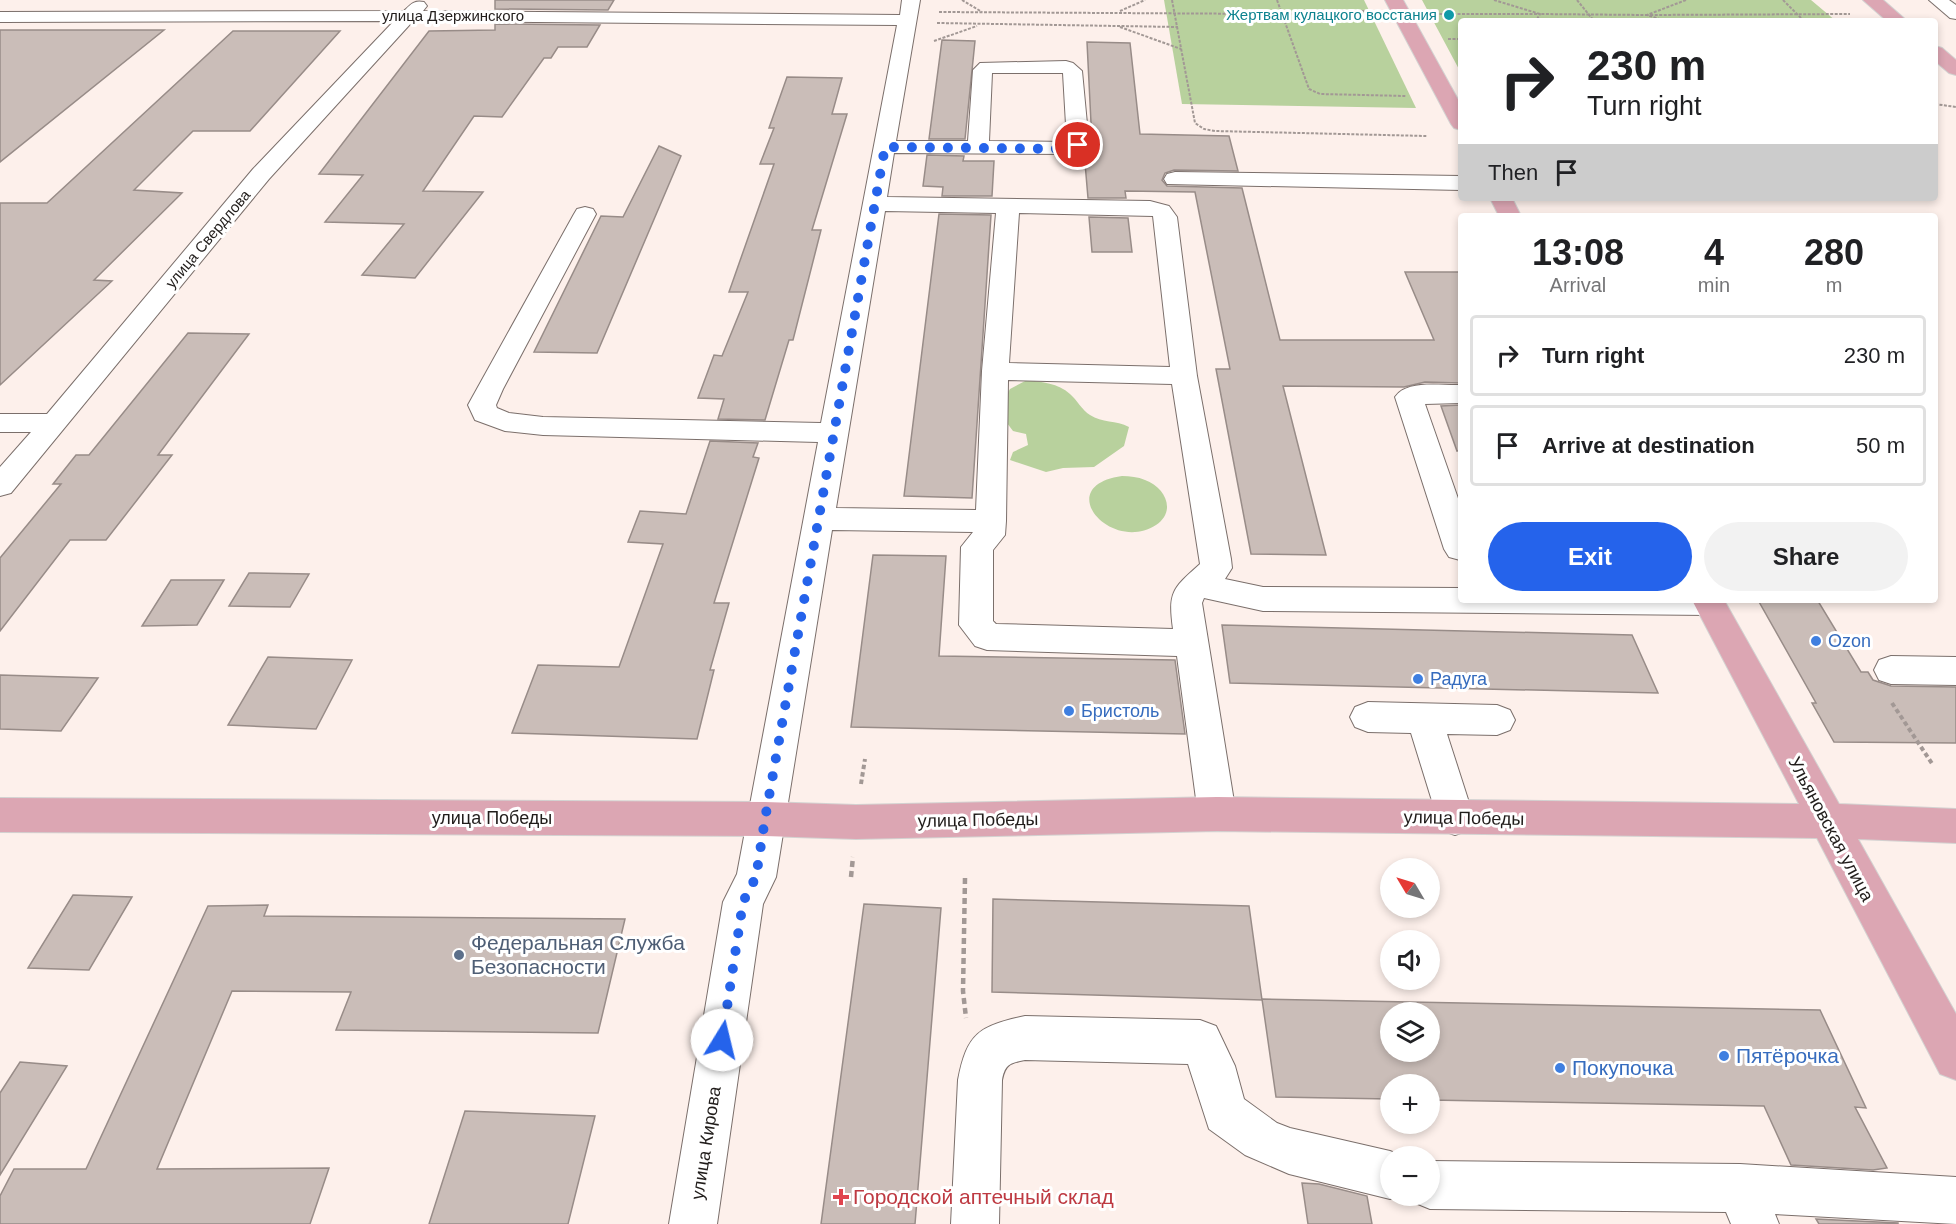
<!DOCTYPE html>
<meta charset="utf-8">
<style>
:root{--surface:#fff;--page:#f2f2f2;--text:#202124;--muted:#757577;--line:#e0e0e0;--accent:#2563eb}
body{margin:0;font-family:Helvetica,sans-serif;background:var(--page);color:var(--text);height:100vh;display:flex;flex-direction:column;font-size:22px;white-space:nowrap}
*{box-sizing:border-box;margin:0}
p{font-size:20px;color:var(--muted)}
.icon{flex:none;width:33px;height:33px;fill:none;stroke:currentColor;stroke-width:2;stroke-linecap:round;stroke-linejoin:round}
.map{position:relative;flex:1;overflow:hidden}
.details{position:absolute;left:1458px;top:213px;width:480px;height:390px;display:flex;flex-direction:column;background:var(--surface);border-radius:6px;box-shadow:0 3px 9px #0003}
.details>*{flex:none}
.hud{position:absolute;left:1458px;top:18px;width:480px;height:183px;border-radius:6px;box-shadow:0 3px 9px #0003;background:#fff;color:var(--text);overflow:hidden}
.needle{width:39px;rotate:308deg}
.tools{position:absolute;left:1380px;top:858px;display:grid;gap:12px}
.tools a{display:grid;place-items:center;width:60px;height:60px;border-radius:50%;background:var(--surface);box-shadow:0 3px 9px #0003;font-size:30px}
.pin{position:absolute;display:grid;place-items:center;width:51px;height:51px;color:#fff;margin:-26px;border:3px solid #fff;border-radius:50%;box-shadow:0 2px 6px #0007}
.me{position:absolute;width:66px;margin:-33px;rotate:9deg;stroke-linejoin:round;filter:drop-shadow(0 0 4px #0008)}
.turn{display:flex;align-items:center;gap:21px;height:126px;padding:0 30px;font-size:27px}
.turn .icon{width:78px;height:78px;stroke-width:2.5}
.turn b{display:block;font-size:42px;line-height:51px}
.then{display:flex;align-items:center;height:57px;padding:0 30px;background:#0003;gap:12px;font-size:22px}
.eta{display:flex;justify-content:space-evenly;align-items:center;height:102px;text-align:center}
.eta b{font-size:36px;font-weight:600;line-height:42px}
.primary-button{display:flex;gap:12px;margin-top:auto;padding:12px 30px}
.primary-button a{flex:1;height:69px;border-radius:36px;background:var(--accent);color:#fff;font-size:24px;font-weight:600;line-height:69px;text-align:center}
.primary-button a+a{background:var(--page);color:var(--text)}
ul{padding:0;list-style:none}
li{display:flex;align-items:center;gap:18px;height:81px;margin:0 12px 9px;padding:0 18px;border:3px solid var(--line);border-radius:6px}
li div{flex:1}
li b{display:block;font-size:22px}
li em{font-style:normal}
.map>svg:first-child{display:block}
</style>
<div class="map">
<svg width="1956" height="1224" viewBox="0 0 1956 1224">
<rect width="100%" height="100%" fill="#fdf0eb"/>
<!-- green -->
<g fill="#b8d19d">
<polygon points="1164,0 1364,0 1416,108 1182,104"/>
<polygon points="1422,0 1811,0 1836,21 1461,21 1461,73"/>
<path d="M1027 380C1042 382 1058 383 1070 394 1077 400 1082 410 1090 415 1102 423 1116 420 1129 427L1124 446 1094 467 1063 468 1046 472 1010 460 1013 452 1028 445 1026 434 1013 431 1004 419 1003 401 1010 389Z"/>
<path d="M1122 476C1130 476 1138 477 1145 480 1165 487 1177 511 1156 525 1111 554 1051 486 1122 476Z"/>
</g>
<!-- building -->
<g fill="#cabdb8" stroke="#988c88" stroke-width="1.5" fill-rule="evenodd">
<polygon points="495,0 614,0 608,10 495,9"/>
<polygon points="495,24 600,25 587,47 558,47 551,58 544,58 502,117 474,116 423,191 483,192 415,278 362,275 404,224 325,222 363,175 319,174 429,31 495,30"/>
<polygon points="0,30 164,30 0,162"/>
<polygon points="233,31 340,31 250,131 193,131 134,190 182,193 94,280 112,281 0,385 0,203 47,203"/>
<polygon points="942,40 975,41 965,139 929,139"/>
<polygon points="1087,42 1130,43 1140,134 1229,136 1238,171 1174,170 1165,173 1162,180 1167,186 1242,188 1280,340 1434,340 1405,272 1461,272 1461,383 1425,382 1404,387 1283,386 1326,555 1251,554 1216,369 1230,369 1195,192 1125,191 1126,198 1088,198 1085,163 1093,163"/>
<polygon points="787,77 842,78 832,114 847,114 812,230 821,230 793,340 789,340 765,420 718,419 724,399 698,398 714,355 722,356 748,292 729,292 774,164 760,164 774,128 769,128"/>
<polygon points="659,146 681,156 597,353 534,352 601,216 623,217"/>
<polygon points="927,155 964,156 963,161 994,161 992,196 942,196 943,187 923,186"/>
<polygon points="939,214 991,215 972,498 904,496"/>
<polygon points="1089,217 1128,218 1132,252 1092,252"/>
<polygon points="188,333 249,334 158,455 172,455 106,540 70,540 0,631 0,558 61,484 53,484 76,455 89,455"/>
<polygon points="1461,405 1461,450 1457,451 1441,406"/>
<polygon points="710,441 758,443 753,457 759,458 714,603 729,603 710,670 714,670 697,739 512,733 538,665 619,667 663,544 628,542 640,511 686,514"/>
<polygon points="873,555 946,556 939,656 1175,660 1185,734 851,727"/>
<polygon points="249,573 309,574 290,607 229,606"/>
<polygon points="171,580 224,580 197,625 142,626"/>
<polygon points="1758,600 1818,601 1861,672 1868,672 1873,680 1891,686 1956,687 1956,743 1834,742 1812,703 1816,703"/>
<polygon points="1222,625 1632,635 1658,693 1230,683"/>
<polygon points="268,657 352,660 316,729 228,725"/>
<polygon points="0,675 98,678 61,731 0,729"/>
<polygon points="73,895 132,897 89,970 28,968"/>
<polygon points="993,899 1249,906 1262,1000 992,992"/>
<polygon points="864,904 941,908 915,1224 821,1224"/>
<polygon points="268,905 264,916 625,919 598,1033 336,1030 351,992 232,991 157,1169 329,1168 310,1224 0,1224 0,1196 14,1169 86,1169 208,906"/>
<path d="M1262 999 1820 1010 1866 1108 1855 1107 1887 1168 1873 1170 1791 1165 1764 1106 1430 1100V1084H1390V1099L1276 1097ZM1390 1012H1430V1052H1390Z"/>
<polygon points="20,1062 67,1066 0,1175 0,1093"/>
<polygon points="465,1111 595,1116 568,1224 429,1224"/>
<polygon points="1302,1183 1319,1184 1367,1196 1372,1224 1308,1224"/>
<polygon points="1816,1219 1898,1223 1898,1224 1819,1224"/>
</g>
<g fill="none" stroke-linecap="round" stroke-linejoin="round">
<defs>
<g id="minor">
<path d="M902 0H920L896 141H968L973 70 980 63 1066 61 1073 63 1082 71 1089 145 1082 152 1075 154 894 153 887 197 1150 201 1169 206 1177 217 1197 376 1231 559 1232 568 1225 579 1263 587 1461 588V600H1724L1725 603 1721 612 1709 615 1263 611 1204 598 1202 603 1236 814 1230 826 1217 831 1204 826 1198 814 1177 656 987 650 975 646 959 625 961 547 973 532 832 530 776 877 763 904 717 1224H669L723 902 737 874 818 442 543 435 505 431 475 420 468 405 574 214 577 209 585 207 593 209 596 214 503 389 496 405 497 408 509 413 543 417 821 423 897 25 413 21 269 179 11 493 0 496V467L31 432H0V414H47L253 169 394 21 0 22V12L404 11C411 4 414 0 424 2L427 6 423 11 900 15ZM992 73H1063L1067 142 989 141ZM885 211 996 213 982 371 976 510 836 508ZM1019 213 1153 216 1170 367 1009 363ZM1008 380 1172 384 1200 564C1172 589 1168 592 1173 629L996 624 993 621V550L1005 535 1006 521Z"/>
<polygon points="1929,0 1949,0 1956,5 1956,19 1950,18"/>
<polygon points="1175,172 1461,176 1461,190 1167,184 1164,179 1167,174"/>
<path d="M1461 385V403L1425 404 1461 507 1460 560 1449 557 1444 549 1395 397C1407 379 1442 386 1461 385Z"/>
<polygon points="1891,656 1956,657 1956,685 1891,684 1879,680 1874,670 1879,660"/>
<polygon points="1368,702 1497,705 1510,710 1515,720 1510,730 1497,735 1447,734 1474,818 1469,830 1455,835 1441,830 1411,733 1368,732 1355,727 1350,717 1355,707"/>
<path d="M1025 1016 1200 1020 1216 1026 1235 1066 1244 1099 1277 1123 1290 1128 1390 1151 1402 1156H1390V1196H1398L1390 1199 1289 1174 1245 1155 1209 1129 1188 1064 1025 1060C1010 1063 1005 1064 1002 1080L999 1224H951L958 1080C967 1033 979 1026 1025 1016Z"/>
<polygon points="1430,1161 1740,1164 1956,1177 1956,1224 1775,1214 1779,1224 1731,1224 1726,1212 1430,1209 1413,1202 1411,1196 1430,1196"/>
</g>
<g id="major">
<polygon points="1385,0 1403,0 1461,105 1461,130 1454,128 1451,124"/>
<polygon points="1863,0 1883,0 1907,21 1887,21"/>
<polygon points="1935,46 1942,48 1956,60 1956,75 1949,73 1935,61"/>
<polygon points="1490,198 1512,198 1521,216 1499,216"/>
<polygon points="1692,600 1724,600 1839,804 1956,809 1956,843 1858,839 1956,1014 1956,1080 1940,1074 1817,838 1217,831 856,839 765,836 0,832 0,798 765,802 856,805 1217,797 1799,804"/>
</g>
</defs>
<!-- minor casing -->
<use href="#minor" stroke="#7b6f6b" stroke-width="2"/>
<!-- major casing -->
<use href="#major" stroke="#d3d2d1" stroke-width="2"/>
<!-- path-far2 -->
<g stroke="#a29895" stroke-width="2" stroke-dasharray="3 1.5" stroke-linecap="butt">
<polyline points="962,0 982,12"/>
<polyline points="1172,0 1195,123 1204,129 1215,131 1427,136"/>
<polyline points="1277,0 1309,89 1320,94 1406,96"/>
<polyline points="1494,0 1540,14 1647,15 1666,21"/>
<polyline points="1577,0 1594,21"/>
<polyline points="1686,0 1647,15 1850,14"/>
<polyline points="1783,0 1804,21"/>
<polyline points="1120,11 1145,0"/>
<polyline points="939,12 1282,14 1365,11"/>
<polyline points="1435,14 1540,14 1536,21"/>
<polyline points="937,23 1178,27"/>
<polyline points="1120,27 1181,49"/>
<polyline points="1448,39 1461,39"/>
<polyline points="934,41 977,26"/>
<polyline points="1935,104 1956,107"/>
</g>
<!-- path-far1 -->
<g stroke="#a29895" stroke-width="4" stroke-dasharray="4.5 3" stroke-linecap="butt">
<polyline points="1892,703 1933,765"/>
<polyline points="861,784 865,759"/>
</g>
<!-- path -->
<g stroke="#a29895" stroke-width="4.5" stroke-dasharray="6 4" stroke-linecap="butt">
<polyline points="851,877 853,857"/>
<polyline points="965,878 963,991 966,1018"/>
</g>
<!-- minor -->
<use href="#minor" fill="#fff" fill-rule="evenodd"/>
<!-- major -->
<use href="#major" fill="#dca6b3" fill-rule="evenodd"/>
</g>
<g fill="none" stroke-linecap="round" stroke-linejoin="round">
<!-- route -->
<polyline stroke="#2563eb" stroke-width="10" stroke-dasharray="0 18" points="722,1040 743,902 756,877 765,819 885,147 1070,149 1078,145"/>
</g>
<!-- markers -->
<circle fill="#0f9aa8" stroke="#fff" stroke-width="2" cx="1449" cy="15" r="6"/>
<g fill="#3f7fe0" stroke="#fff" stroke-width="2">
<circle cx="1816" cy="641" r="6"/>
<circle cx="1418" cy="679" r="6"/>
<circle cx="1069" cy="711" r="6"/>
<circle cx="1724" cy="1056" r="6"/>
<circle cx="1560" cy="1068" r="6"/>
</g>
<circle fill="#5c6f8a" stroke="#fff" stroke-width="2" cx="459" cy="955" r="6"/>
<path fill="#e0444e" stroke="#fff" stroke-width="2" d="M838 1188h6v6h6v6h-6v6h-6v-6h-6v-6h6z"/>
<g text-anchor="middle" stroke-width="6" stroke-linejoin="round" paint-order="stroke">
<!-- far-culture labels -->
<g font-size="15" fill="#0d838f" stroke="#fff" text-anchor="end">
<text x="1437" y="20">Жертвам кулацкого восстания</text>
</g>
<!-- far-street labels -->
<g font-size="15" fill="#211d1b" stroke="#fff">
<text x="453" y="21">улица Дзержинского</text>
<text transform="translate(208 239) rotate(-50)" y="5">улица Свердлова</text>
</g>
<!-- shop labels -->
<g font-size="18" fill="#366cbe" stroke="#fff" text-anchor="start">
<text x="1828" y="647">Ozon</text>
<text x="1430" y="685">Радуга</text>
<text x="1081" y="717">Бристоль</text>
</g>
<!-- street labels -->
<g font-size="18" fill="#211d1b" stroke="#fff">
<text x="492" y="824">улица Победы</text>
<text transform="translate(1464 818) rotate(1)" y="6">улица Победы</text>
<text transform="translate(978 820) rotate(-1)" y="6">улица Победы</text>
<text transform="translate(1831 829) rotate(62)" y="6">Ульяновская улица</text>
<text transform="translate(706 1143) rotate(-81)" y="6">улица Кирова</text>
</g>
<!-- near-service labels -->
<g font-size="21" fill="#4e5e75" stroke="#fff" text-anchor="start">
<text x="471" y="950">Федеральная Служба<tspan x="471" dy="24">Безопасности</tspan></text>
</g>
<!-- near-shop labels -->
<g font-size="21" fill="#366cbe" stroke="#fff" text-anchor="start">
<text x="1736" y="1063">Пятёрочка</text>
<text x="1572" y="1075">Покупочка</text>
</g>
<!-- near-health labels -->
<g font-size="21" fill="#be3a42" stroke="#fff" text-anchor="start">
<text x="853" y="1204">Городской аптечный склад</text>
</g>
</g>
</svg>
<div class="tools">
<a><svg class="needle" viewBox="-14 -14 28 28"><path d="M0-13l5 13h-10z" fill="#e53935"/><path d="M0 13l5-13h-10z" fill="#757577"/></svg></a>
<a><svg class="icon" aria-label="sound" viewBox="0 0 24 24"><path d="M4 9h4l5-4v14l-5-4H4zM17 9q2 3 0 6"/></svg></a>
<a><svg class="icon" aria-label="layers" viewBox="0 0 24 24"><path d="M12 4l9 5-9 5-9-5zM3 14l9 5 9-5"/></svg></a>
<a>+</a>
<a>−</a>
</div>
<div class="pin" style="left:1078px;top:145px;background:#d93025"><svg class="icon" aria-label="arrive" viewBox="0 0 24 24"><path d="M6 21V4h12l-3 4 3 4H6"/></svg></div>
<svg class="me" style="left:722px;top:1040px" viewBox="-20 -20 40 40"><circle r="19" fill="#fff"/><path d="M0-13L10 11 0 6-10 11z" fill="#2563eb"/></svg>
<div class="hud">
<div class="turn"><svg class="icon" aria-label="right" viewBox="0 0 24 24"><path d="M7 20v-9h11M14 6l5 5-5 5"/></svg><div><b>230 m</b>Turn right</div></div>
<div class="then">Then<svg class="icon" aria-label="arrive" viewBox="0 0 24 24"><path d="M6 21V4h12l-3 4 3 4H6"/></svg></div>
</div>
<section class="details">
<div class="eta">
<div><b>13:08</b><p>Arrival</p></div>
<div><b>4</b><p>min</p></div>
<div><b>280</b><p>m</p></div>
</div>
<ul>
<li><svg class="icon" aria-label="right" viewBox="0 0 24 24"><path d="M7 20v-9h11M14 6l5 5-5 5"/></svg><div><b>Turn right</b></div><em>230 m</em></li>
<li><svg class="icon" aria-label="arrive" viewBox="0 0 24 24"><path d="M6 21V4h12l-3 4 3 4H6"/></svg><div><b>Arrive at destination</b></div><em>50 m</em></li>
</ul>
<div class="primary-button"><a>Exit</a><a>Share</a></div>
</section>
</div>
